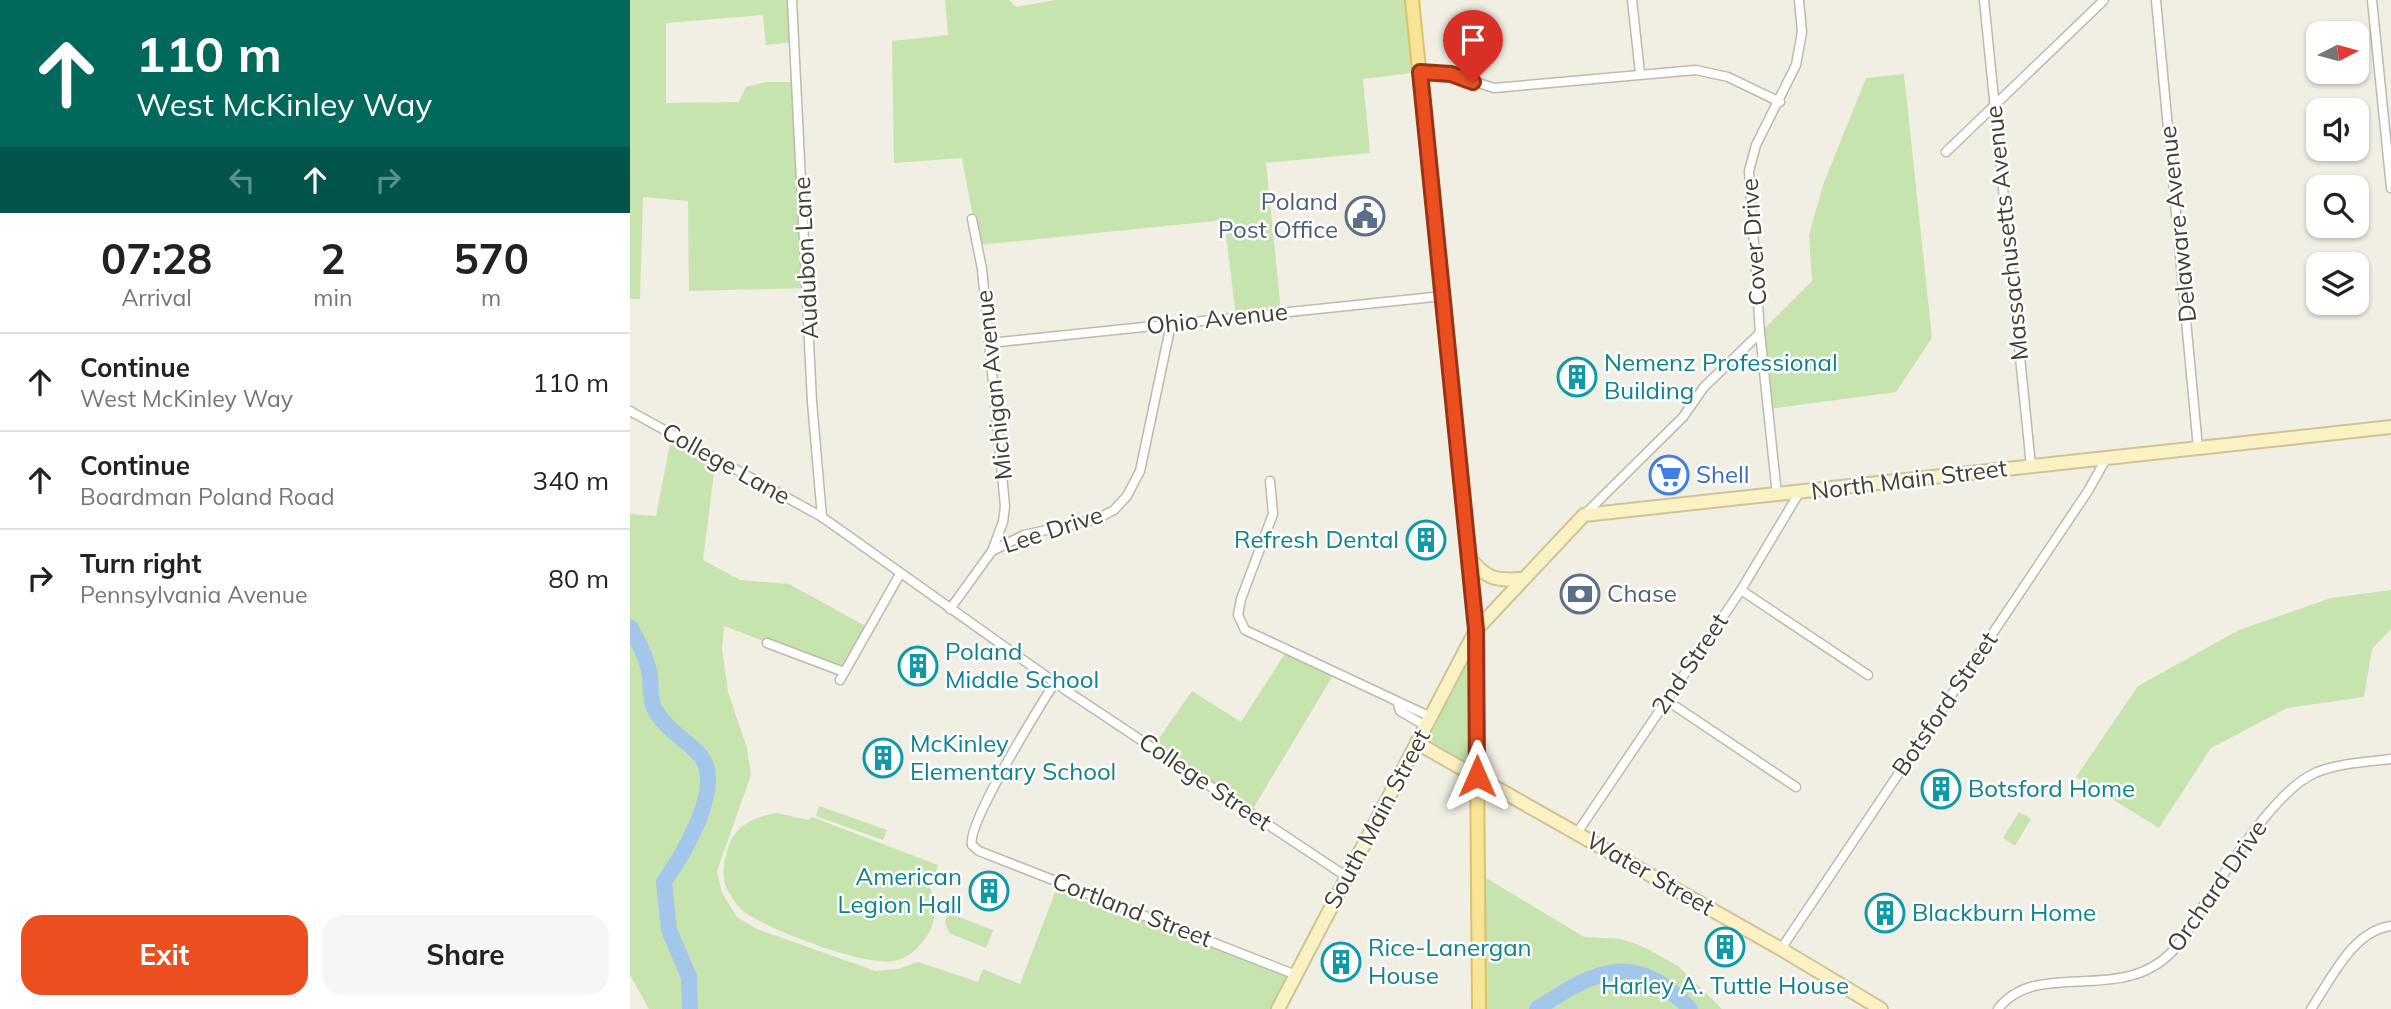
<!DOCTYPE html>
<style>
:root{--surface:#fff;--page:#f6f6f6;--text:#222;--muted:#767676;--line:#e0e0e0;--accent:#ec4f1f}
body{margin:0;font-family:Mulish,sans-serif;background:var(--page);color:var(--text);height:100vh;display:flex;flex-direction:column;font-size:26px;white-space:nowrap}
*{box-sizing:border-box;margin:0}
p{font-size:23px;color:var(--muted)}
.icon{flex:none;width:38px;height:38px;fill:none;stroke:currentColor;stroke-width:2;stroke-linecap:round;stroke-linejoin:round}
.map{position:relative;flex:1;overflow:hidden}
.drawer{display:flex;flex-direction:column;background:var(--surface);width:630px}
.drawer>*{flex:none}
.top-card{background:#00695c;color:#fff;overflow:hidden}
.needle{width:46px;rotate:84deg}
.controls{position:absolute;left:1676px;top:21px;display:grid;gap:14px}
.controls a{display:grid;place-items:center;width:63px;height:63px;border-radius:14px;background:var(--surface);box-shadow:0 2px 5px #0004;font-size:35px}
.pin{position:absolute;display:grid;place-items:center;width:60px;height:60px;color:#fff;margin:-72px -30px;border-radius:50% 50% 50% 0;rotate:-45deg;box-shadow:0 0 7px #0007}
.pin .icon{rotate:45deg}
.me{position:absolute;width:77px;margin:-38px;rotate:0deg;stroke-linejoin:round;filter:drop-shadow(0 0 5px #0008)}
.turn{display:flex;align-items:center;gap:24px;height:147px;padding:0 21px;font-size:32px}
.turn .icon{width:91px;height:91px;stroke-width:2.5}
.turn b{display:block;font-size:49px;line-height:60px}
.lanes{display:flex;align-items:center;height:66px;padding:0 21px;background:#0003;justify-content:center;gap:35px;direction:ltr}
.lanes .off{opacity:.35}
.eta{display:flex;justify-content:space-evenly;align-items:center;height:119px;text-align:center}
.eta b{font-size:42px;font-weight:700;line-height:49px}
.cta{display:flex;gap:14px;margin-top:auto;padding:14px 21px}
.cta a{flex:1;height:80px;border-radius:21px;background:var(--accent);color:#fff;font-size:28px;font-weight:700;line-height:80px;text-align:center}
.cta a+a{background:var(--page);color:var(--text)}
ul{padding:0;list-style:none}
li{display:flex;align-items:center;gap:21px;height:98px;padding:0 21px;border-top:2px solid var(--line)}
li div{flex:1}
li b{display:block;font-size:26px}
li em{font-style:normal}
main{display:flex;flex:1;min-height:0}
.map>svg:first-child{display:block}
</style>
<main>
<section class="drawer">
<div class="top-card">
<div class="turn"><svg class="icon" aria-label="ahead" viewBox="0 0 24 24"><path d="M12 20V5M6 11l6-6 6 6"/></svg><div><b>110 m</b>West McKinley Way</div></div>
<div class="lanes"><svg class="icon off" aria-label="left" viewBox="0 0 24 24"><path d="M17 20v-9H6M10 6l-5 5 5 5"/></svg><svg class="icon" aria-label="ahead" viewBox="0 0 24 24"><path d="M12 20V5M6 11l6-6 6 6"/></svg><svg class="icon off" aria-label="right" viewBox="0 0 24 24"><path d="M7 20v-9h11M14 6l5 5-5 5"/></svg></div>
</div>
<div class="eta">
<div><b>07:28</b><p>Arrival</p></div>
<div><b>2</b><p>min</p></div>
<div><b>570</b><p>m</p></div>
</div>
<ul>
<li><svg class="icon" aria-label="ahead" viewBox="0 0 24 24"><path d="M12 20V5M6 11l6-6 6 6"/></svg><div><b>Continue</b><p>West McKinley Way</p></div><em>110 m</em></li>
<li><svg class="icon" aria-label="ahead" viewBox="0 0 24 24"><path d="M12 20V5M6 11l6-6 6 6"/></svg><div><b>Continue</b><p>Boardman Poland Road</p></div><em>340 m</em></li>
<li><svg class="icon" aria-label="right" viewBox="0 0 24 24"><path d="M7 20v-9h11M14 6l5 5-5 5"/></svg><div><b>Turn right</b><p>Pennsylvania Avenue</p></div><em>80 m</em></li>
</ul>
<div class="cta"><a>Exit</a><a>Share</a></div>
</section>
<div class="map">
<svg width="1761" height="1009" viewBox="0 0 1761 1009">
<rect width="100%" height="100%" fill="#f1eee4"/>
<!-- green -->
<g fill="#c7e3ae">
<polygon points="0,0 162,0 164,42 136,45 133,15 36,23 36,103 109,102 116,87 136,82 166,82 178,288 59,291 58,201 13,197 10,299 0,299"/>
<polygon points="315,0 379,0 386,7 426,0 782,0 790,72 733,79 740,153 636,163 651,311 606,316 594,220 348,245 332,158 264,163 262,41 318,35"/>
<polygon points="1274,74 1302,338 1266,392 1138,409 1130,333 1182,281 1179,235 1193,185 1236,78"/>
<polygon points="42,434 86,457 73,560 110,580 159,584 239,628 214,672 94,626 92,649 98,692 117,748 121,775 87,871 92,893 107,917 127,929 245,971 268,969 288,962 348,982 353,969 390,984 426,890 499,919 503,910 666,975 648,1009 19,1009 0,975 0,514 26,516"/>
<polygon points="1761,590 1761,629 1742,649 1734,697 1657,708 1581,748 1529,828 1446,777 1508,686 1609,630 1701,598"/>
<polygon points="846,630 847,776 787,743"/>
<polygon points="658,649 705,672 621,812 523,747 562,691 611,722"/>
<polygon points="189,806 257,830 253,840 186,816"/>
<polygon points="1389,812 1401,819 1385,846 1373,838"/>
<path d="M148 813 178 820 182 817 308 865 305 875 292 871C304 893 311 913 297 936 289 948 278 958 264 961 236 967 136 929 113 911 108 907 103 899 100 894 90 879 93 864 98 848 105 825 126 816 148 813Z"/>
<polygon points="848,873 954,937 991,939 1014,947 1048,966 1092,1009 849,1009"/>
<polygon points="318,913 363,930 356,948 319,933 315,923"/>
</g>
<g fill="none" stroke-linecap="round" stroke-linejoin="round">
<!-- river -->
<g stroke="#a3c7eb" stroke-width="16">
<path d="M0 627C9 643 17 658 20 676 21 686 20 700 24 708 34 728 55 739 69 754 97 784 52 856 34 882L39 930 59 977 60 1009"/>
<path d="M907 1009C967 969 1005 950 1060 1009"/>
</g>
<defs>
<g id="street">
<polyline points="162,0 182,402 192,517"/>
<polyline points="1002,0 1010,73"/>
<polyline points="1354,0 1401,466"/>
<polyline points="1526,0 1568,448"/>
<polyline points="1742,0 1761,188"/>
<polyline points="790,72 821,74 864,88 1066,70 1098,77 1150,102"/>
<polyline points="1316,152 1474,0"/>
<polyline points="342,219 352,269 375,506 373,522 362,551"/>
<polyline points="360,343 813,296"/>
<polyline points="0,411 192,517 437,691 717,877"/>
<polyline points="640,481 643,514 611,599 608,615 615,630 801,717"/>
<polyline points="1147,495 1130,333 1119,171 1126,145 1166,65 1172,32 1169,0"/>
<polyline points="954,515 1053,417 1074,387 1130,333"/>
<polyline points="1111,590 1238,675"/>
<polyline points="320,609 362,551 394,535 467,519 484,510 497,496 510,471 541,324"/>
<polyline points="137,643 214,672"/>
<polyline points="210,680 270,574"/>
<path d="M425 682C410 706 336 825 342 845L349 851 666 975"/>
<polyline points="1036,700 1166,787"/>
<polyline points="768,704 770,711 796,726"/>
<polyline points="947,833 1111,590 1169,493"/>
<polyline points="1151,949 1458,491 1476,459"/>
<path d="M1368 1009C1408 956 1496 1009 1547 946 1579 900 1638 792 1687 772 1711 763 1736 762 1761 759"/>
<path d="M1681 1009C1701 980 1722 931 1761 926"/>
</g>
<g id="secondary">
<path d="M839 557C855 578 865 581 891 579"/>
<polyline points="787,743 1151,949 1251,1009"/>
<polyline points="648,1009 846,630 954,515 1761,427"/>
</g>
<polyline id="primary" points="782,0 846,630 849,1009"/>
</defs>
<!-- street casing -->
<use href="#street" stroke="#beb9aa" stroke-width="11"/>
<!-- secondary casing -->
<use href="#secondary" stroke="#cec496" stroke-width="16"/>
<!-- primary casing -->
<use href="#primary" stroke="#dbc267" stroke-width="16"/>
<!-- street -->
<use href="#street" stroke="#fff" stroke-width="8"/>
<!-- secondary -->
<use href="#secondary" stroke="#fbf2c4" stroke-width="12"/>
<!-- primary -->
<use href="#primary" stroke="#f8e496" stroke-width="12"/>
</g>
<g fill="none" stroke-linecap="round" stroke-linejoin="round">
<defs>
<polyline id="route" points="843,82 821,74 790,72 846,630 847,776"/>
</defs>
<!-- route casing -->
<use href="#route" stroke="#993314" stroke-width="18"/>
<!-- route -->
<use href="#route" stroke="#ec4f1f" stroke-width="12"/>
</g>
<!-- icons -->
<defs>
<symbol id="civic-ring" viewBox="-11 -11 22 22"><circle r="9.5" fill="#fff" stroke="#5c6f8a" stroke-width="1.5"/><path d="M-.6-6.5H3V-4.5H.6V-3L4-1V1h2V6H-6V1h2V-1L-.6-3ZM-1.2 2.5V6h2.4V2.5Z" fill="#5c6f8a"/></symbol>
<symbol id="building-ring" viewBox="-11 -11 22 22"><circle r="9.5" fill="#fff" stroke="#0f9aa8" stroke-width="1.5"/><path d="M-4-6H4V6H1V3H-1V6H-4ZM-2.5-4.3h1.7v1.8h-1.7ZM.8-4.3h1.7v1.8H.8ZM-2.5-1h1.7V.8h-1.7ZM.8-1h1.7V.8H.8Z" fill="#0f9aa8"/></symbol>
<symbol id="supermarket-ring" viewBox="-11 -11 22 22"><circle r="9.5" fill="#fff" stroke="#3f7fe0" stroke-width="1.5"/><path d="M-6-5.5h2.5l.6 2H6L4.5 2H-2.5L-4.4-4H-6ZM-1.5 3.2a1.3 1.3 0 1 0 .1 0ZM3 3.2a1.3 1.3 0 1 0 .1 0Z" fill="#3f7fe0"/></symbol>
<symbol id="bank-ring" viewBox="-11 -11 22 22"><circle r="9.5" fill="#fff" stroke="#5c6f8a" stroke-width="1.5"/><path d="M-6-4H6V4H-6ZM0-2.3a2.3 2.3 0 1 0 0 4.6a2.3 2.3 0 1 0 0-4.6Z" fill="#5c6f8a"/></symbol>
</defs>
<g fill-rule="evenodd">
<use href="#civic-ring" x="713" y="194" width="44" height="44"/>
<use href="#building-ring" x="925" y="355" width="44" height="44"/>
<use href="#supermarket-ring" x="1017" y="453" width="44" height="44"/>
<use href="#building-ring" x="774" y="518" width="44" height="44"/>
<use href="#bank-ring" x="928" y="572" width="44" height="44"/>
<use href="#building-ring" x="266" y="644" width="44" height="44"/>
<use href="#building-ring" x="231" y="736" width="44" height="44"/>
<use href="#building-ring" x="1289" y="767" width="44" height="44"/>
<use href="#building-ring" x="337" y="869" width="44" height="44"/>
<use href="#building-ring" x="1233" y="891" width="44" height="44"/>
<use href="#building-ring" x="1073" y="925" width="44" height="44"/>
<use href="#building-ring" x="689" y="940" width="44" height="44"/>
</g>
<g text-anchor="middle" stroke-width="5" stroke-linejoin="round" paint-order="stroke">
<!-- service labels -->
<g font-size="24" fill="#4e5e75" stroke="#fff" text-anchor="end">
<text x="708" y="210">Poland<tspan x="708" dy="28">Post Office</tspan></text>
<text x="977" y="602" text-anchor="start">Chase</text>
</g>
<!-- street labels -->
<g font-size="24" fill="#423e34" stroke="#fff">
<text transform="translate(1548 224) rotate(-96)" y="8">Delaware Avenue</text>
<text transform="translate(1377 233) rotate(-96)" y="8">Massachusetts Avenue</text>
<text transform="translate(1124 242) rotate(-94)" y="8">Cover Drive</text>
<text transform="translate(176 258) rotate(-93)" y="8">Audubon Lane</text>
<text transform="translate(587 319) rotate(-6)" y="8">Ohio Avenue</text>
<text transform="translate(364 385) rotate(-96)" y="8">Michigan Avenue</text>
<text transform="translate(96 464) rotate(29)" y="8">College Lane</text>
<text transform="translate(1279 480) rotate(-7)" y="8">North Main Street</text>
<text transform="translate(423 530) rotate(-18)" y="8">Lee Drive</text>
<text transform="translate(1060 664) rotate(-56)" y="8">2nd Street</text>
<text transform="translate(1315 704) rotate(-56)" y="8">Botsford Street</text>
<text transform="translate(575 782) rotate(34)" y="8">College Street</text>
<text transform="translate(747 819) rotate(-62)" y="8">South Main Street</text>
<text transform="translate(1020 874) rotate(30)" y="8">Water Street</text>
<text transform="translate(1587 886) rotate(-55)" y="8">Orchard Drive</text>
<text transform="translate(502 910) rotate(21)" y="8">Cortland Street</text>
</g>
<!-- culture labels -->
<g font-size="24" fill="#0d838f" stroke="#fff" text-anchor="start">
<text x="974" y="371">Nemenz Professional<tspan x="974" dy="28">Building</tspan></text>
<text x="769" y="548" text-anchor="end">Refresh Dental</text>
<text x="315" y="660">Poland<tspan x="315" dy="28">Middle School</tspan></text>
<text x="280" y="752">McKinley<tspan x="280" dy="28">Elementary School</tspan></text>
<text x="1338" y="797">Botsford Home</text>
<text x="332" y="885" text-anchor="end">American<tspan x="332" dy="28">Legion Hall</tspan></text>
<text x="1282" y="921">Blackburn Home</text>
<text x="738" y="956">Rice-Lanergan<tspan x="738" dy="28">House</tspan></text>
<text x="1095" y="994" text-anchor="middle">Harley A. Tuttle House</text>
</g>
<!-- shop labels -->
<g font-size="24" fill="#366cbe" stroke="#fff" text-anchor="start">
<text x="1066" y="483">Shell</text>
</g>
</g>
</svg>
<div class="controls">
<a><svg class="needle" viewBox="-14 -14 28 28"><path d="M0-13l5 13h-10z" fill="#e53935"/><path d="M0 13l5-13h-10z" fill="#767676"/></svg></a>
<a><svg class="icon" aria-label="sound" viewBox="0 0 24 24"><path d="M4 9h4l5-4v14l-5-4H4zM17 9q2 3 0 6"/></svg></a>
<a><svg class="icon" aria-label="search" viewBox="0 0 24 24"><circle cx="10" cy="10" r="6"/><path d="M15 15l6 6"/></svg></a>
<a><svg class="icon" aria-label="layers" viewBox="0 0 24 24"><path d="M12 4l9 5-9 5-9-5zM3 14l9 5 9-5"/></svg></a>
</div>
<div class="pin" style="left:843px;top:82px;background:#d93025"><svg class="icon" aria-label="arrive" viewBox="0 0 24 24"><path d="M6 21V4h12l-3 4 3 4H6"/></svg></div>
<svg class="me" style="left:847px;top:776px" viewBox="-20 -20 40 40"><path d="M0-17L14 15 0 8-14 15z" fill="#ec4f1f" stroke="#fff" stroke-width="4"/></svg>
</div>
</main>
